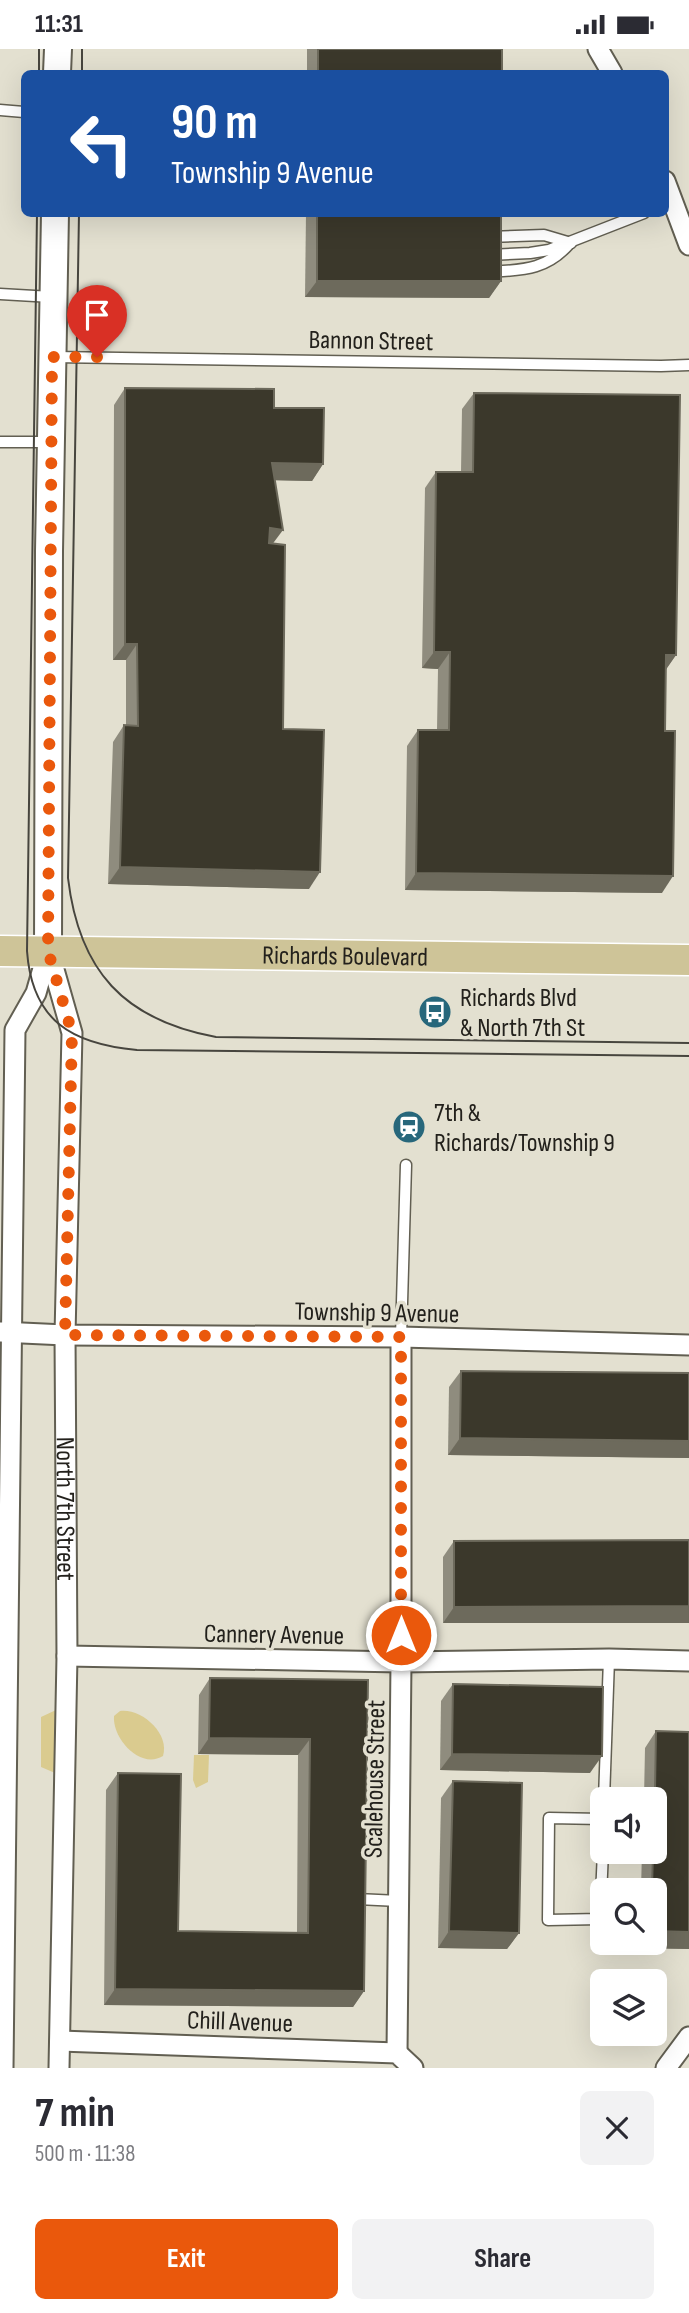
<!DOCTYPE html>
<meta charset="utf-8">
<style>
:root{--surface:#fff;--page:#f2f2f3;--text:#2b2b33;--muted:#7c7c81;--accent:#ea580c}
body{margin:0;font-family:"Sofia Sans Condensed",sans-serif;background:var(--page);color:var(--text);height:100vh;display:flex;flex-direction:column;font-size:26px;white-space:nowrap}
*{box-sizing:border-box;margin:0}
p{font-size:23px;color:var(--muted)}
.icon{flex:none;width:38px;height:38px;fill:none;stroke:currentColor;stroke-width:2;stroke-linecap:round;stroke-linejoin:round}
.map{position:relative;height:2019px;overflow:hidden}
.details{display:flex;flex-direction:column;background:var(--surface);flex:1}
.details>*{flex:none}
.guide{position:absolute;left:21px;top:21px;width:648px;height:147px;border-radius:10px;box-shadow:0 7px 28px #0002;background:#1a4fa0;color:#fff;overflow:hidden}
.tools{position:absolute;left:590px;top:1738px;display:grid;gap:14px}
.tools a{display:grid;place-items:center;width:77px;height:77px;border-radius:10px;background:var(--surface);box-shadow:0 7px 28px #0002;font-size:35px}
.pin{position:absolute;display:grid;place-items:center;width:60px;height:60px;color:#fff;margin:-72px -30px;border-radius:50% 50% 50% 0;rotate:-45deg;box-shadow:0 0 7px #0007}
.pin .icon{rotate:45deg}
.me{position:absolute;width:77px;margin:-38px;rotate:0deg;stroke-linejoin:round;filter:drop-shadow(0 0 5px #0008)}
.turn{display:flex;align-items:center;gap:24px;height:147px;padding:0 35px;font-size:32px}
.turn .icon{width:91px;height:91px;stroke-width:2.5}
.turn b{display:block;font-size:49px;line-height:60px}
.round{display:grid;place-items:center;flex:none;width:74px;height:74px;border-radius:10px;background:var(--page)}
.overview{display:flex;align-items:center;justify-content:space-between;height:119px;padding:0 35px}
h1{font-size:42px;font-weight:700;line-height:52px}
.cta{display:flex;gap:14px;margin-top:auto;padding:14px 35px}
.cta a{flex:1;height:80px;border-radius:10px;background:var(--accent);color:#fff;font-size:28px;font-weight:700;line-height:80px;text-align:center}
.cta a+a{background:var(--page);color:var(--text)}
.status{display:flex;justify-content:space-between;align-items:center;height:49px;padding:0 35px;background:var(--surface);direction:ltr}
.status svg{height:19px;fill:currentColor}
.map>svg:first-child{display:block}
</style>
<div class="status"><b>11:31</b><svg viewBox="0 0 49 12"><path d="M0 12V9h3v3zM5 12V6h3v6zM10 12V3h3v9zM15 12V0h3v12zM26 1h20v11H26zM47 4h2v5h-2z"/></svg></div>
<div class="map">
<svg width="689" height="2019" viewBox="0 0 689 2019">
<rect width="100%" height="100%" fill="#e3e0d0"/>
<!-- green -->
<g fill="#dacb8f">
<polygon points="56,1661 55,1724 41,1718 41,1668"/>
<path d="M120 1662C141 1659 170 1684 163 1707 140 1721 112 1689 114 1667Z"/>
<polygon points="194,1706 209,1706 208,1733 196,1739 193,1731"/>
</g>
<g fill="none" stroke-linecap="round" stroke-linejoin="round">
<defs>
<g id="lane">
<polyline points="0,61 24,63"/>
<polyline points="489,188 544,186 571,194"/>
<polyline points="489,206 530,204 549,201 644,164"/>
<path d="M490 223C523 221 547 221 570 194"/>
<polyline points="0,245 52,248"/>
<polyline points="53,308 661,317 689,316"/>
<polyline points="0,393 51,393"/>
<polyline points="401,1288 406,1116"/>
<polyline points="604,1750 609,1610"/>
<polyline points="602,1770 549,1769 548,1871 600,1870 603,1802"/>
<polyline points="357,1850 399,1852"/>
</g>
<g id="street">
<polyline points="598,0 612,24"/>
<polyline points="665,132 689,196"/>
<path id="s1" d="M49 903 72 984 65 1286 67 1607 59 2019"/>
<polyline points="1,1283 65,1286 401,1288 689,1296"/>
<polyline points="67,1607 401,1613 609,1610 689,1612"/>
<polyline points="60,1992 397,2004 413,2019"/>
<polyline points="397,2004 401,1613 401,1288"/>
<polyline points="3,2019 15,981 36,944 48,902"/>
<polyline points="666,2019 689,1988"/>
</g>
<g id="secondary">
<polyline points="57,24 58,0"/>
<polyline points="48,902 49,502 55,164"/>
</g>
<g id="primary">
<path id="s2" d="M0 902 689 911"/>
</g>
</defs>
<!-- lane casing -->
<use href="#lane" stroke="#625f52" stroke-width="13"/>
<!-- street casing -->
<use href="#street" stroke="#625f52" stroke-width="23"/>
<!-- secondary casing -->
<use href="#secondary" stroke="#625f52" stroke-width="30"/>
<!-- primary casing -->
<use href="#primary" stroke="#fff" stroke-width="33"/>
<!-- lane -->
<use href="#lane" stroke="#fff" stroke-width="10"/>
<!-- street -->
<use href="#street" stroke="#fff" stroke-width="19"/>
<!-- secondary -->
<use href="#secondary" stroke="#fff" stroke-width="26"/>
<!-- primary -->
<use href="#primary" stroke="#cec498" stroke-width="30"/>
<!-- tram -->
<g stroke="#47453e" stroke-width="2">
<polyline points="39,24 39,0"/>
<polyline points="82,24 82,0"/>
<path d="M37 164 27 902C32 972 72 995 137 1001L689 1007"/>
<path d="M79 164 68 829C79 922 124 971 216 988L689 994"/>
</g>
</g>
<!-- wall -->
<g fill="#8f8c7e">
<rect x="307" y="0" width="195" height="24"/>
<polygon points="306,164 501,164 501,232 489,249 305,248"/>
<polygon points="125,339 323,415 312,432 275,431 273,494 283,680 309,840 108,835 113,693 124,676 126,676 126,611 113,611 114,356"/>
<polygon points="474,344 676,606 666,620 662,844 405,841 407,697 418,681 437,681 438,620 422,619 425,439 436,423 461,423 462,360"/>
<polygon points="461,1322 689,1324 689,1409 448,1406 449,1338"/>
<polygon points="689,1491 443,1574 443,1508 454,1492"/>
<polygon points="210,1629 368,1631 364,1942 353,1958 104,1956 106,1741 118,1724 178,1882 297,1884 298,1706 198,1705 199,1646"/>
<polygon points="453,1635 590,1724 440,1721 441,1652"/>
<polygon points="656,1682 689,1900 640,1899 640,1894 654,1894 654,1841 641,1841 642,1802 654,1802 654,1750 644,1750 645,1699"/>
<polygon points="453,1732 519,1884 507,1900 438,1899 441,1749"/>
</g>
<!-- shaded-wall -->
<g fill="#6d6a5c">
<polygon points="317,232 501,232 489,249 305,248"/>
<polygon points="272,414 323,415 312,432 260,431"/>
<polygon points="270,479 283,481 271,497 258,496"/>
<polygon points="125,595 137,595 126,611 113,611"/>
<polygon points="434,603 450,603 438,620 422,619"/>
<polygon points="666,606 676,606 665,622"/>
<polygon points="120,818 320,823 309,840 108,835"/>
<polygon points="416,824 673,827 662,844 405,841"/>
<polygon points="460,1389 689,1392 689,1409 448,1406"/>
<polygon points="689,1557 689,1574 443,1574 454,1558"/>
<polygon points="209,1689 310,1690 298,1706 198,1705"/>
<polygon points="452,1705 602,1707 590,1724 440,1721"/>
<polygon points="449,1882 519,1884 507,1900 438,1899"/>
<polygon points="654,1882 689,1883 689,1900 640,1899 643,1894 654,1894"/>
<polygon points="115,1940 364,1942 353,1958 104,1956"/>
</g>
<!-- building -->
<g fill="#3b382b" stroke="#6d6a5c" stroke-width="2">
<rect x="318" y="0" width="184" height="24"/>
<rect x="317" y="164" width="184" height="68"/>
<polygon points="125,339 274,340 274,359 324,359 323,415 272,414 283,481 270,479 269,494 285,496 283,680 324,681 320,823 120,818 124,676 138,677 137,595 125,595"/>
<polygon points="474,344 680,346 676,606 666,606 665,682 675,682 673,827 416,824 418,681 449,681 450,603 434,603 436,423 473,423"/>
<polygon points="461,1322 689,1324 689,1392 460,1389"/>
<polygon points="689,1491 689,1557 454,1558 454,1492"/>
<polygon points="210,1629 368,1631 364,1942 115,1940 118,1724 181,1725 178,1882 308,1884 310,1690 209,1689"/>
<polygon points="453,1635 603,1638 602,1707 452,1705"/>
<polygon points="656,1682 689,1683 689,1883 654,1882 654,1841 652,1841 653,1802 654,1802"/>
<polygon points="453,1732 522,1734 519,1884 449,1882"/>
</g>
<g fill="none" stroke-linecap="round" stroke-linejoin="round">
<!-- route -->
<polyline stroke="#ea580c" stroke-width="12" stroke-dasharray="0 21.6" points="97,308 52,308 48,902 72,984 65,1286 401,1288 401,1586"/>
</g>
<!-- icons -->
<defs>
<symbol id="bus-disc" viewBox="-11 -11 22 22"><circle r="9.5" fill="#27677b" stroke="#e3e0d0"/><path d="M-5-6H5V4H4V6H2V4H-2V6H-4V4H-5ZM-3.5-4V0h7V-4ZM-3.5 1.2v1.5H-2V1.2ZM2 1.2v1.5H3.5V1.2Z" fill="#fff"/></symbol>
<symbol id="station-disc" viewBox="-11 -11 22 22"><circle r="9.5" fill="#27677b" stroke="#e3e0d0"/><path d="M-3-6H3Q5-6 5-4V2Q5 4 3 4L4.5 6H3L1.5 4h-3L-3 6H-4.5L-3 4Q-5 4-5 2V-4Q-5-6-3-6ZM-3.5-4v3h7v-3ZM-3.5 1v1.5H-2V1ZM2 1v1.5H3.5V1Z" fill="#fff"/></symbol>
</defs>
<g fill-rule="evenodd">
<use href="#bus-disc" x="416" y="944" width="38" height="38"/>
<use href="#station-disc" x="390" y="1059" width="38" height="38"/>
</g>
<g text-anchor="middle" stroke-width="7" stroke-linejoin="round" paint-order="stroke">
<!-- street labels -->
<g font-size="26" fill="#23211c" stroke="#e3e0d0">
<text transform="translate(371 291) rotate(1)" y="9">Bannon Street</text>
<text dy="9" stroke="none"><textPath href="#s2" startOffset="345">Richards Boulevard</textPath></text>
<text transform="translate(377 1263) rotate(1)" y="9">Township 9 Avenue</text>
<text dy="9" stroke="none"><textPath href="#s1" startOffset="560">North 7th Street</textPath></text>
<text transform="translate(274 1585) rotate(1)" y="9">Cannery Avenue</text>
<text transform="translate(374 1730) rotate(-89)" y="9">Scalehouse Street</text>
<text transform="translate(240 1972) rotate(2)" y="9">Chill Avenue</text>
</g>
<!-- poi labels -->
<g font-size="26" fill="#23211c" stroke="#e3e0d0" text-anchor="start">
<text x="460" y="957">Richards Blvd<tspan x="460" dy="30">&amp; North 7th St</tspan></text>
<text x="434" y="1072">7th &amp;<tspan x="434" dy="30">Richards/Township 9</tspan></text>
</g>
</g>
</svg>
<div class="tools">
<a><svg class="icon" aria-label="sound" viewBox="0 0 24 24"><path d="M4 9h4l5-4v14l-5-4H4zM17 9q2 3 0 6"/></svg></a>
<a><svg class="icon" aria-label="search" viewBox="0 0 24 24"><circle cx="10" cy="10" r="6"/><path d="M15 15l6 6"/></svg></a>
<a><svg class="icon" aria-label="layers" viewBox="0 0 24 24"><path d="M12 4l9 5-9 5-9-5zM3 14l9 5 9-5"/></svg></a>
</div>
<div class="pin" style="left:97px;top:308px;background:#d93025"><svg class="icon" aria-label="arrive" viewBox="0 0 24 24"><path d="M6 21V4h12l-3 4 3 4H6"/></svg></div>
<svg class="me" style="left:401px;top:1586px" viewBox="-20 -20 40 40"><circle r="17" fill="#ea580c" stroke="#fff" stroke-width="3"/><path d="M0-11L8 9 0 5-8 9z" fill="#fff"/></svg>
<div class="guide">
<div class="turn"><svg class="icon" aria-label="left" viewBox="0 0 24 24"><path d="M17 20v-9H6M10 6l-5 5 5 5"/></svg><div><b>90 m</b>Township 9 Avenue</div></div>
</div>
</div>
<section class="details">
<div class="overview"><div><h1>7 min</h1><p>500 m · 11:38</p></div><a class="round"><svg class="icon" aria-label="close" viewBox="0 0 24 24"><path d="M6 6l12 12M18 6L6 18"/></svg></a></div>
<div class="cta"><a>Exit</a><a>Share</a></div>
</section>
